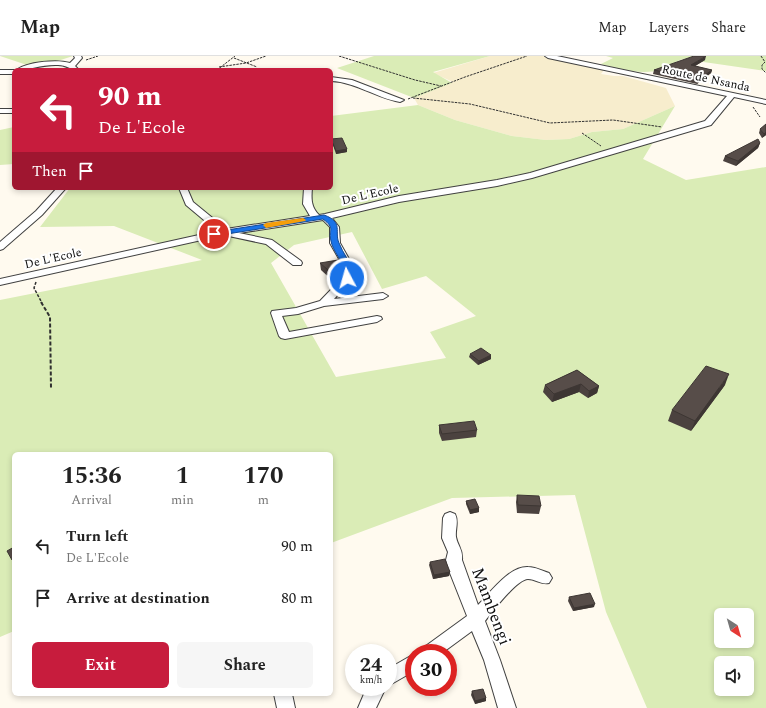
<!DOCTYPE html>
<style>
:root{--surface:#fff;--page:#f6f6f6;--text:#222;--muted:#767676;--line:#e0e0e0;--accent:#c71c3d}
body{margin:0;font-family:Spectral,serif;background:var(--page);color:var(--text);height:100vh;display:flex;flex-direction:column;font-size:15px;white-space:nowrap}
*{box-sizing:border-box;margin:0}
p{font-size:13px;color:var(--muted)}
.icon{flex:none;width:22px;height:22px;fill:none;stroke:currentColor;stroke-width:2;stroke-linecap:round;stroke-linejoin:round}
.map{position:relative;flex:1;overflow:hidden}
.side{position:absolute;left:12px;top:396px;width:321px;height:244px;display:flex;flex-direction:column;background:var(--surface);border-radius:6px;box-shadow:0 2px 6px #0003}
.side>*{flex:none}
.top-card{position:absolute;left:12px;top:12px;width:321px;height:122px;border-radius:6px;box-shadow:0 2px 6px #0003;background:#c71c3d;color:#fff;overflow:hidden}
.needle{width:26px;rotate:143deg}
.buttons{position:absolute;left:714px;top:552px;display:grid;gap:8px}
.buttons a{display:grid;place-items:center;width:40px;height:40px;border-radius:6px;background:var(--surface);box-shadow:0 2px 6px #0003;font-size:20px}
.speed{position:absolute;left:345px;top:588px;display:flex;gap:8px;font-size:20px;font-weight:700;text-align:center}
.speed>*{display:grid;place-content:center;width:52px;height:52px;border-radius:50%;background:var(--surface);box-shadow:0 2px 6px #0003;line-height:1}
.speed small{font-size:10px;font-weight:400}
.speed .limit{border:6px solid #d22;background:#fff;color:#111}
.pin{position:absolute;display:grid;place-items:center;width:34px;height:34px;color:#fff;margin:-17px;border:2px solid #fff;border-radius:50%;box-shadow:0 1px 4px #0007}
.me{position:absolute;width:44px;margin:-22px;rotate:354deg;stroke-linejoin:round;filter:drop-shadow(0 0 3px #0008)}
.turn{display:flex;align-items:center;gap:14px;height:84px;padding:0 20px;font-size:18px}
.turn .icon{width:52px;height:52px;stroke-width:2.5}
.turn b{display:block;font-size:28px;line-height:34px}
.then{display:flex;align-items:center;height:38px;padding:0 20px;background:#0003;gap:8px;font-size:15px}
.eta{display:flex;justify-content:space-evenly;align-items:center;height:68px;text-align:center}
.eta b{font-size:24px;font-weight:700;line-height:28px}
.cta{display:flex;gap:8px;margin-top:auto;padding:8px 20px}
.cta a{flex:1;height:46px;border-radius:6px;background:var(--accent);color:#fff;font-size:16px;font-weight:700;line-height:46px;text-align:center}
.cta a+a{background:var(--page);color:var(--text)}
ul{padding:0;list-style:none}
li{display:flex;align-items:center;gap:12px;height:52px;padding:0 20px}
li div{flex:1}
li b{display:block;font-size:15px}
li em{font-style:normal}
header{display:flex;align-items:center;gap:24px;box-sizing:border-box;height:56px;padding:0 20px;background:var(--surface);border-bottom:1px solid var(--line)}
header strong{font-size:19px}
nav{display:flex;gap:22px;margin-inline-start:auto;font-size:14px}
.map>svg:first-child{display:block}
</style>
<header>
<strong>Map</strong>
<nav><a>Map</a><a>Layers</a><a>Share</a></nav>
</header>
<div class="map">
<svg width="766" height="652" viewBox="0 0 766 652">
<rect width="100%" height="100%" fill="#fffaef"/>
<!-- farmland -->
<polygon fill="#f7edcd" points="490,0 543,0 582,8 604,14 601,18 614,20 623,20 666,32 675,50 623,73 592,76 569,83 546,84 512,80 455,64 418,49 414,42 453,26 433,17"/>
<!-- green -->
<g fill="#daecb6" fill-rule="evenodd">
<polygon points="0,0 73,0 36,12"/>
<polygon points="374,0 490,0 433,16 452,27 414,42 337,12"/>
<path d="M606 0H766V15L683 3C675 5 668 12 660 14 641 19 620 13 601 8L613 2Z"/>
<path d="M418 49 455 64 512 80 546 84 569 83 592 76 623 73 675 50 643 103 686 124 766 111V652H647L606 556 575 439 452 442 331 487V398H14V575L0 581V244L202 204 114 170 40 171 70 132H331V60ZM352 176 382 233 426 220 476 260 430 276 446 302 336 321 271 207 294 189ZM721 559H747V585H721ZM721 607H747V633H721Z"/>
<polygon points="14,71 14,108 0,109 0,74"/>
</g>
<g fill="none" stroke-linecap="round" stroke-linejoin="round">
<defs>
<g id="minor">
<path d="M74 0H81L82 2 75 10 79 14C71 14 66 9 58 9 43 8 30 14 16 14 27 6 57 3 70 7L75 2Z"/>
<path d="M545 0H557L766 44V48L734 41 711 69 532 122 497 130 399 146 332 162 339 171 340 187 357 217 334 243 383 237 388 240 383 243 324 250 298 258 282 260 289 276 377 260 381 261 382 263 377 266 285 283 281 282 279 280 271 257 272 255 296 252 320 245 347 217 330 187V171L323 164 239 177 272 184 301 205 302 207 301 209H293L266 188 224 179 0 229V223L217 175 186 149 179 132H187L193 146 226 173 310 160 303 148 304 132H312C311 143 311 151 319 159L325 158 399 140 497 124 530 117 705 65 727 40 548 2Z"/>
<rect x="0" y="14" width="14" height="4"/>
<path d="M331 21 352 24 404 44 400 46C376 42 356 26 331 25Z"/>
<rect x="0" y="53" width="14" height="4"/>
<polygon points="57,132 66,132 42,159 3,193 0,194 0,186 36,155"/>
<path d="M450 456 455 458C459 466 455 473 456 481 458 491 463 493 462 504L478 549C490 537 509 510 528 511 535 511 543 515 549 517L552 522 549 527C541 529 536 523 528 523 517 523 492 556 485 565L500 604 516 652H498L484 604 472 575 442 597H421L423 592 467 560 448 512 446 504 448 496 442 482 443 462 445 458Z"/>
<polygon points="414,598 414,615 388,630 388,613"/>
<polygon points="367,631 386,631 376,652 358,652"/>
<polygon points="274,638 292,638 295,652 277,652"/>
</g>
</defs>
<!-- minor casing -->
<use href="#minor" stroke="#414141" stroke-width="2"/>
<!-- path-far2 -->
<g stroke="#303030" stroke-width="1" stroke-dasharray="2.5 1" stroke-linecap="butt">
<polyline points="339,0 415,24 441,30"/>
<polyline points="761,0 765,6 762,9 762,13 766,17"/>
<polyline points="234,2 257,11"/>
<polyline points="86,4 98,0"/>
<polyline points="219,11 246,7 266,0"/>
<polyline points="217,14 235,0"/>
<polyline points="413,42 470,48 550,67 613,64 662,71"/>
<polyline points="408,43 465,21 527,0"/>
<polyline points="753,51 760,61"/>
<polyline points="582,77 601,90"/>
</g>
<!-- path-far1 -->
<polyline stroke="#303030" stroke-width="1.5" stroke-dasharray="3 1.5" stroke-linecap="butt" points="36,226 34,232 42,247"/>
<!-- path -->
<polyline stroke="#303030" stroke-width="2" stroke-dasharray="4 2" stroke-linecap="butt" points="41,246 50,261 51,332"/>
<!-- minor -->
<use href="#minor" fill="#fff" fill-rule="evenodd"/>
</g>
<!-- wall -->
<g fill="#4b423f">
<polygon points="705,4 695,10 712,14 711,17 697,28 653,18 654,14"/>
<polygon points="760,73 766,79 762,82 759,77"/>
<polygon points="331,83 347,93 347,96 336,98"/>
<polygon points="760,87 758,92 736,110 723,105 725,100"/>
<polygon points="320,207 342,220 335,227 321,214"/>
<polygon points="344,231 351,236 352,239 350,240 344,234"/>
<polygon points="470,298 491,299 491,303 478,309 469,301"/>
<polygon points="577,314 599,330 597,337 588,342 579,336 552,346 543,336 545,329"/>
<polygon points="725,329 691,375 668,365 672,354"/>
<polygon points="439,369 477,374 476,381 442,385 439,377"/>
<polygon points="517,439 541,450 539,458 517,457 516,446"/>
<polygon points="466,445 479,452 479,456 470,458 466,448"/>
<polygon points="430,506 450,516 449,520 433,523 429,509"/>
<polygon points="569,541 594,551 573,555 568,545"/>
<polygon points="472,635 486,642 486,645 475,648 471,639"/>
</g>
<!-- shaded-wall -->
<g fill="#3d3633">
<polygon points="706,0 705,4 690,13 691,9"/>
<polygon points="712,14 711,17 697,28 698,24"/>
<polygon points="766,76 766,79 762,82 764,78"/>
<polygon points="760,87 758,92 736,110 738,105"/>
<polygon points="347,93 347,96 336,98 336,95"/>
<polygon points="342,213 342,220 335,227 335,220"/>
<polygon points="350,236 351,236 352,239 350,240"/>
<polygon points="491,299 491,303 478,309 479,305"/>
<polygon points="729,318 725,329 691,375 695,365"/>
<polygon points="581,328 579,336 552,346 554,338"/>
<polygon points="599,330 597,337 588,342 589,335"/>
<polygon points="479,452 479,456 470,458 470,454"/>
<polygon points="450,516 449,520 433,523 434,519"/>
<polygon points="595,548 594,551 573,555 574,552"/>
<polygon points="486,642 486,645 475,648 475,645"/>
</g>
<!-- building -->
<g fill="#574d49" stroke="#3d3633">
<polygon points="694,0 706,0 691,9 712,14 698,24 654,14"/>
<polygon points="766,68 766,76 764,78 760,73"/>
<polygon points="342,82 347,93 336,95 331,83"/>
<polygon points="758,83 760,87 738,105 725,100"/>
<polygon points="338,204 342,213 335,220 320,207"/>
<polygon points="347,227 351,236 350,236 344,231"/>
<polygon points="481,292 491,299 479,305 470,298"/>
<polygon points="706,310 729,318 695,365 672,354"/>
<polygon points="577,314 599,330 589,335 581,328 554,338 545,329"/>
<polygon points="474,365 477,374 442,378 439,369"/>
<polygon points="517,439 539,440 541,450 518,449"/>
<polygon points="475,443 479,452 470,454 466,445"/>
<polygon points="14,491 14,503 12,504 7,495"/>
<polygon points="445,503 450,516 434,519 430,506"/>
<polygon points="590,537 595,548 574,552 569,541"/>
<polygon points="483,633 486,642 475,645 472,635"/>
</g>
<!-- route -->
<path fill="#1a73e8" stroke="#114b97" d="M324 159C344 166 334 176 339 187 343 197 350 207 356 217L350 224H345L343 222 348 217C344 209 332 193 331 185 328 173 336 173 323 163L214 180 211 178 214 176Z"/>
<!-- slow -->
<polygon fill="#f59e0b" points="303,162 306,164 305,165 266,172 263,169 266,167"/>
<g text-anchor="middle" stroke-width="4" stroke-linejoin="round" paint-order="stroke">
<!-- far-street labels -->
<g font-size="12" fill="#0e0e0e" stroke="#fff">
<text transform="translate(706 22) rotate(12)" y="4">Route de Nsanda</text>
<text transform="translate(370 138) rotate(-13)" y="4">De L'Ecole</text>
<text transform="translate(53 202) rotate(-13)" y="4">De L'Ecole</text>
</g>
<!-- near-street labels -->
<g font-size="17" fill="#0e0e0e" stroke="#fff">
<text transform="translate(492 550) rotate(69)" y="6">Mambengi</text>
</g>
</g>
</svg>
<div class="buttons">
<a><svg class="needle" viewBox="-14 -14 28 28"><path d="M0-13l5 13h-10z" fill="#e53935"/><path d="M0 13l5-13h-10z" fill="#767676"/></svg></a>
<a><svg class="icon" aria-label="sound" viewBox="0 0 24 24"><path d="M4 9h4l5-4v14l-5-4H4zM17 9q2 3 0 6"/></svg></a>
</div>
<div class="speed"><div>24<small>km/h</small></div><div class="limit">30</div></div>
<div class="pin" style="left:214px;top:178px;background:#d93025"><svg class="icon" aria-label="arrive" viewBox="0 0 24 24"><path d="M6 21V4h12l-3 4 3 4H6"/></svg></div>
<svg class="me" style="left:347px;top:222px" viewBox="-20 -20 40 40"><circle r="17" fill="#1a73e8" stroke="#fff" stroke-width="3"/><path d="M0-11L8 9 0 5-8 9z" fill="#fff"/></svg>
<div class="top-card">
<div class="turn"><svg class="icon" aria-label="left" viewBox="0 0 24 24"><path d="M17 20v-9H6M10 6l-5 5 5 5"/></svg><div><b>90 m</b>De L'Ecole</div></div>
<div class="then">Then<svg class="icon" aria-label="arrive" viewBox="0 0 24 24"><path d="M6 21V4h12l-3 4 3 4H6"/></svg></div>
</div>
<section class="side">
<div class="eta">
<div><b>15:36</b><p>Arrival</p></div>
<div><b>1</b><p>min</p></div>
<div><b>170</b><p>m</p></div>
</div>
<ul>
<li><svg class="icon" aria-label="left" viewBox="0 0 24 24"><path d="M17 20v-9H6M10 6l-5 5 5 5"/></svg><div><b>Turn left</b><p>De L'Ecole</p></div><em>90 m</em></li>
<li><svg class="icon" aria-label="arrive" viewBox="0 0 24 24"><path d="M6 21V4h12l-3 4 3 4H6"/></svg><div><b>Arrive at destination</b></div><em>80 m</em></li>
</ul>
<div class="cta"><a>Exit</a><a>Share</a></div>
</section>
</div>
